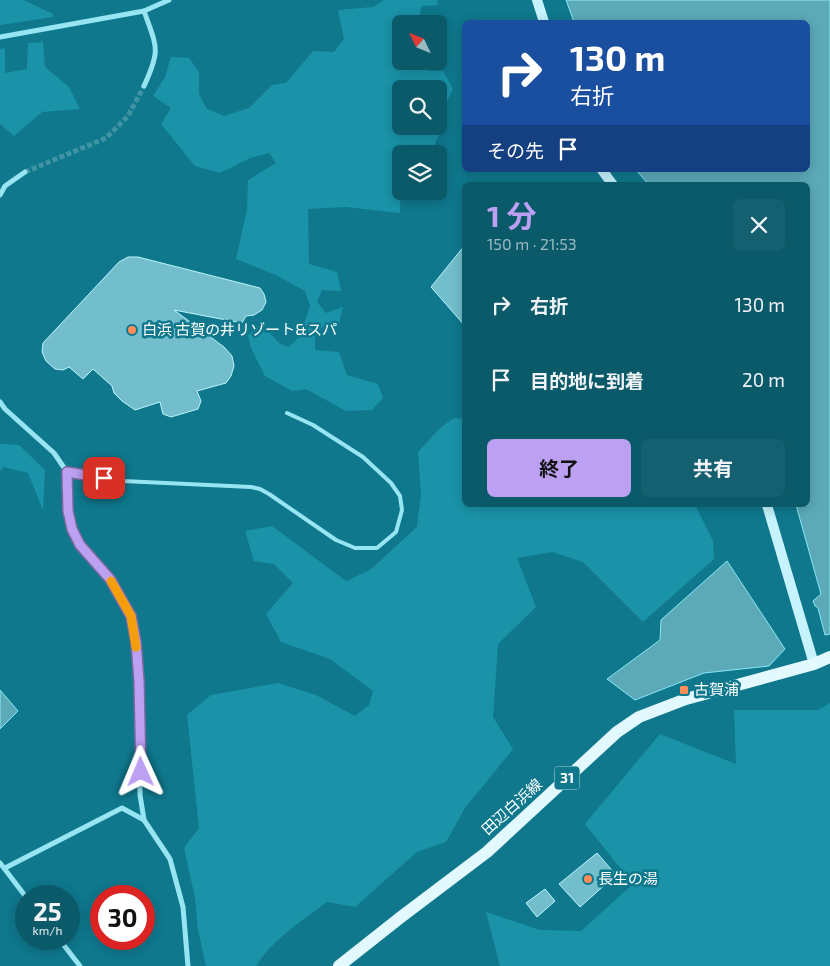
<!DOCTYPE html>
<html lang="ja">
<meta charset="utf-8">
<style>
:root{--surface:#0b5a6a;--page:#146070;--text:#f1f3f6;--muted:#9ab9c1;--accent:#bca0f2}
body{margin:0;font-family:"Exo 2","Noto Sans JP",sans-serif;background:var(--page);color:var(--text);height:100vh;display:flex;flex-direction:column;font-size:19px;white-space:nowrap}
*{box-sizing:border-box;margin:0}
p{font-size:16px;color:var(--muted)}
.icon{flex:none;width:28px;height:28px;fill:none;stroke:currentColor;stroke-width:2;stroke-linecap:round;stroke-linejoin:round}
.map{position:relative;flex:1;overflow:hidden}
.side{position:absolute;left:462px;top:182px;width:348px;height:325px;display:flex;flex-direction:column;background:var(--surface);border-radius:8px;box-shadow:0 2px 12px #0003}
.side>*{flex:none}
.guide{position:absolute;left:462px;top:20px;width:348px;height:152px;border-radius:8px;box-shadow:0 2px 12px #0003;background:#1a4fa0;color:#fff;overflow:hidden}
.needle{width:32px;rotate:313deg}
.fabs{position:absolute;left:392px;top:15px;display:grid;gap:10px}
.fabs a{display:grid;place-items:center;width:55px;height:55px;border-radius:8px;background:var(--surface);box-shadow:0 2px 12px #0003;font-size:25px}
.speed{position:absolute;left:15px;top:885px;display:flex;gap:10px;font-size:25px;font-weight:700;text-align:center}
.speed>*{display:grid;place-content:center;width:65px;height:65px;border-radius:50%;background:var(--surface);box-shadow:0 2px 12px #0003;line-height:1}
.speed small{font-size:12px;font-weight:400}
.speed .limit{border:8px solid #d22;background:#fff;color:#111}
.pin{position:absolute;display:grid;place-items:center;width:42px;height:42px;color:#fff;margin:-21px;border-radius:10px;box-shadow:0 2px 8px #0006}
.me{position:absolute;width:55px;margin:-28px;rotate:359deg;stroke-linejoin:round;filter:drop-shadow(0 0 4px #0008)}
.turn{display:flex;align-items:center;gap:18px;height:105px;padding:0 25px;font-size:22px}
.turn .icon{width:65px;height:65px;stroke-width:2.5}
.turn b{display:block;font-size:35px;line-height:42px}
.then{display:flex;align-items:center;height:48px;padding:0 25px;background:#0003;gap:10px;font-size:19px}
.round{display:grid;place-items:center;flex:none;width:52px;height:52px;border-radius:8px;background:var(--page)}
.overview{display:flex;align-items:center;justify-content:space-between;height:85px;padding:0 25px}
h1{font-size:30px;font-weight:700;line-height:38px;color:var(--accent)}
.primary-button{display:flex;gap:10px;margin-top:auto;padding:10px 25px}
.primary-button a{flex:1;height:58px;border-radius:8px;background:var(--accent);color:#111;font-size:20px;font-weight:700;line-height:58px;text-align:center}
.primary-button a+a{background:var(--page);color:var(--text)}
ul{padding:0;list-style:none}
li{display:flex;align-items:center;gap:15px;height:75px;padding:0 25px}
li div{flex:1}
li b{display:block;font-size:19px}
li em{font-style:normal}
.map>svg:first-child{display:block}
</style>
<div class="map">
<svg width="830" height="966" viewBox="0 0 830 966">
<rect width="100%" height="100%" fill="#0f788d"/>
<!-- green -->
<g fill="#1a93a9" fill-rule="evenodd">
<polygon points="0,0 24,0 53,14 53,17 0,25"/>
<path d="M384 0H437L438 5 421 6 419 24H401V61H425L429 71H443L453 89 441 115 442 127 431 153 401 154 400 213 346 207 308 209 309 264 337 272 341 291 322 290 317 302 326 313 343 307 338 328 326 324 315 334V350L339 352 347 375 378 384 383 398 372 410 346 411 306 389 292 391 265 376 251 348 248 335 256 330 270 333 280 344 289 347 300 336 310 306 305 291 276 275 236 259 247 210 248 180 276 163 269 153 250 158 220 173 195 166 161 124 171 108 153 96 165 77 171 57 189 58 199 72V94L207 109 224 116 249 108 272 85 286 83 313 51 334 52 344 39 338 10 373 7ZM401 89H439V126H401Z"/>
<polygon points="43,42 45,67 69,87 80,109 42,112 14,136 0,124 0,49 5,48 5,73 27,69 28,43"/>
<path d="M454 418 465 419V505H695L713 541 714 559 643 622 583 562 553 552 517 558 536 607 498 644 493 717 513 749 465 808 446 842 417 852 355 907 327 902C302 921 274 938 256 966H206L198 930 195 898 184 848 199 828 187 715 211 695 278 683 316 695 355 716 369 705 373 691 330 659 281 642 266 614 293 583 274 564 254 561 245 531 272 526 346 581 370 570 417 527 421 494 418 452 440 428Z"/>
<polygon points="0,444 19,445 45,470 43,510 28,473 4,467 0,471"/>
<polygon points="830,703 830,966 500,966 486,912 540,930 581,931 633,884 585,824 660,734 736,764 734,710 818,710"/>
</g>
<!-- water -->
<g fill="#5caab8" stroke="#88e7f6">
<polygon points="566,0 830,0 830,634 825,635 818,608 815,606 813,601 821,594 796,505 808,505 808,185 649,185 636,170 808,170 808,22 574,22"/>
<polygon points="727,561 785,649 769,666 704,673 635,700 607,679 660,640 661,620"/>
<polygon points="0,690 18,711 0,729"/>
</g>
<!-- building -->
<g fill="#73becc" stroke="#bef4fd">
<polygon points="465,245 465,326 431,287"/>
<polygon points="128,257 138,257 260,288 264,294 266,302 262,310 254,315 246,316 242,323 174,310 224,347 232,356 234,366 231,376 226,383 197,391 201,401 198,409 171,417 163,414 160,402 135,410 122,401 114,393 112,386 93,369 83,379 69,367 63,370 55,369 46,361 42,352 43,343 119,262"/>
<polygon points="597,853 616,875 580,907 559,884"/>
<polygon points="545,889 555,901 537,917 526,903"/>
</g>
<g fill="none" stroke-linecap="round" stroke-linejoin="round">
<!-- street-tunnel -->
<polyline stroke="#3f93a4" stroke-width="5" stroke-dasharray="5 2.5" stroke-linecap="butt" points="25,172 106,138 128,116 144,86"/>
<!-- lane -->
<polyline stroke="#97e5f3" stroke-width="4" points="67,472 123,481 251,487 260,489 269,494 336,540 355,548 377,548 396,532 402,510 400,496 391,483 363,457 313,425 287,413"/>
<!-- street -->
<g stroke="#97e5f3" stroke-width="5">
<path d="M144 11C157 48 161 49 144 86"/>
<polyline points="0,37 144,11 169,0"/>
<polyline points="0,195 5,186 25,172"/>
<polyline points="0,402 5,409 54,453 67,472 68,511 72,529 80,545 110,579 131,617 136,642 139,681 140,795 144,820"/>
<polyline points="0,863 26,897"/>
<polyline points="5,868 122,808 144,820 170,859 183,907 188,966"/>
<polyline points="59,939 80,966"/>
</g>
<!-- secondary -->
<g stroke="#c6f3fd" stroke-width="10">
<polyline points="537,0 544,22"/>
<polyline points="602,170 613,185"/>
<polyline points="767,505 814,664"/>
</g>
<!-- primary -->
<polyline stroke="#e2f9ff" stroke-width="12" points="339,966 401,917 487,852 617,732 639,717 686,699 814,664 830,657"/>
</g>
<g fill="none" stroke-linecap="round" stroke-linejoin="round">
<defs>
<polyline id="route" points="104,478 67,472 68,511 72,529 80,545 110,579 131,616 136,642 139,681 141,772"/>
</defs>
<!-- route casing -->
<use href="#route" stroke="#7a689d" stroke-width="12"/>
<!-- route -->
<use href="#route" stroke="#bca0f2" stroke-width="9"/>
<!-- slow -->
<polyline stroke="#f59e0b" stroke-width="9" points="111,581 131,616 136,647"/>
</g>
<!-- markers -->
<g fill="#ff8d58" stroke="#0f788d" stroke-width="2">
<circle cx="132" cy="330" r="5"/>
<rect x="679" y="685" width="10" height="10" rx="2.5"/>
<circle cx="588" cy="879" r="5"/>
</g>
<g text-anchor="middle" stroke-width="5" stroke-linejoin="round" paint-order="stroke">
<!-- shield labels -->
<rect fill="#0f788d" stroke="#b7d6dd" stroke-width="1" x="554.5" y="766.5" width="25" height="23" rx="4"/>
<g font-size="14" font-weight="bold" fill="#fff">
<text x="567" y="783">31</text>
</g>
<!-- poi labels -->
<g font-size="15" fill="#fff" stroke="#0f788d" text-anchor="start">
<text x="142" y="335">白浜 古賀の井リゾート&amp;スパ</text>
<text x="694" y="695">古賀浦</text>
<text x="598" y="884">長生の湯</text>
</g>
<!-- street labels -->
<g font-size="15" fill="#fff" stroke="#0f788d">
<text transform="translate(512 807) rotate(-42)" y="5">田辺白浜線</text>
</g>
</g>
</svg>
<div class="fabs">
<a><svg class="needle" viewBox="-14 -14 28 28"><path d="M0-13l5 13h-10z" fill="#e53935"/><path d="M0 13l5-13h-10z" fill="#9ab9c1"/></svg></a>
<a><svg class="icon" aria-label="search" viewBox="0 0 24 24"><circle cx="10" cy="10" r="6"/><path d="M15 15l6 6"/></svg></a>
<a><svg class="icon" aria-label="layers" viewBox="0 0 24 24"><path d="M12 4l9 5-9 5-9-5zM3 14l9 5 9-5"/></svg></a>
</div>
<div class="speed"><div>25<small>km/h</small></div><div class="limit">30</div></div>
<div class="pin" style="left:104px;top:478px;background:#d93025"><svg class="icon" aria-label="arrive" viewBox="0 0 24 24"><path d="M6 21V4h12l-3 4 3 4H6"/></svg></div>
<svg class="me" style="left:141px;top:772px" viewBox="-20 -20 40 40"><path d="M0-17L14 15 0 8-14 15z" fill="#bca0f2" stroke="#fff" stroke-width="4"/></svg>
<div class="guide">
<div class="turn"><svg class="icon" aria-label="right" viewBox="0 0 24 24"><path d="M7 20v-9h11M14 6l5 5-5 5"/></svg><div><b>130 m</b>右折</div></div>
<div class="then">その先<svg class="icon" aria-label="arrive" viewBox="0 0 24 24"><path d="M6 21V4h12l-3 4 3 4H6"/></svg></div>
</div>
<section class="side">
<div class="overview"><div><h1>1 分</h1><p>150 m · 21:53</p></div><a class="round"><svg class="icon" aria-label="close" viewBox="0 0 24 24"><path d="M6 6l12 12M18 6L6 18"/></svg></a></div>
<ul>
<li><svg class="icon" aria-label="right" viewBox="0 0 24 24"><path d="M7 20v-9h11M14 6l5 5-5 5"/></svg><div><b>右折</b></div><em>130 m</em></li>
<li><svg class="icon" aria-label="arrive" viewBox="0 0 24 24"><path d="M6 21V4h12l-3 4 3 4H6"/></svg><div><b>目的地に到着</b></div><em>20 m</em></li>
</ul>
<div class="primary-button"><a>終了</a><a>共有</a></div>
</section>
</div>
